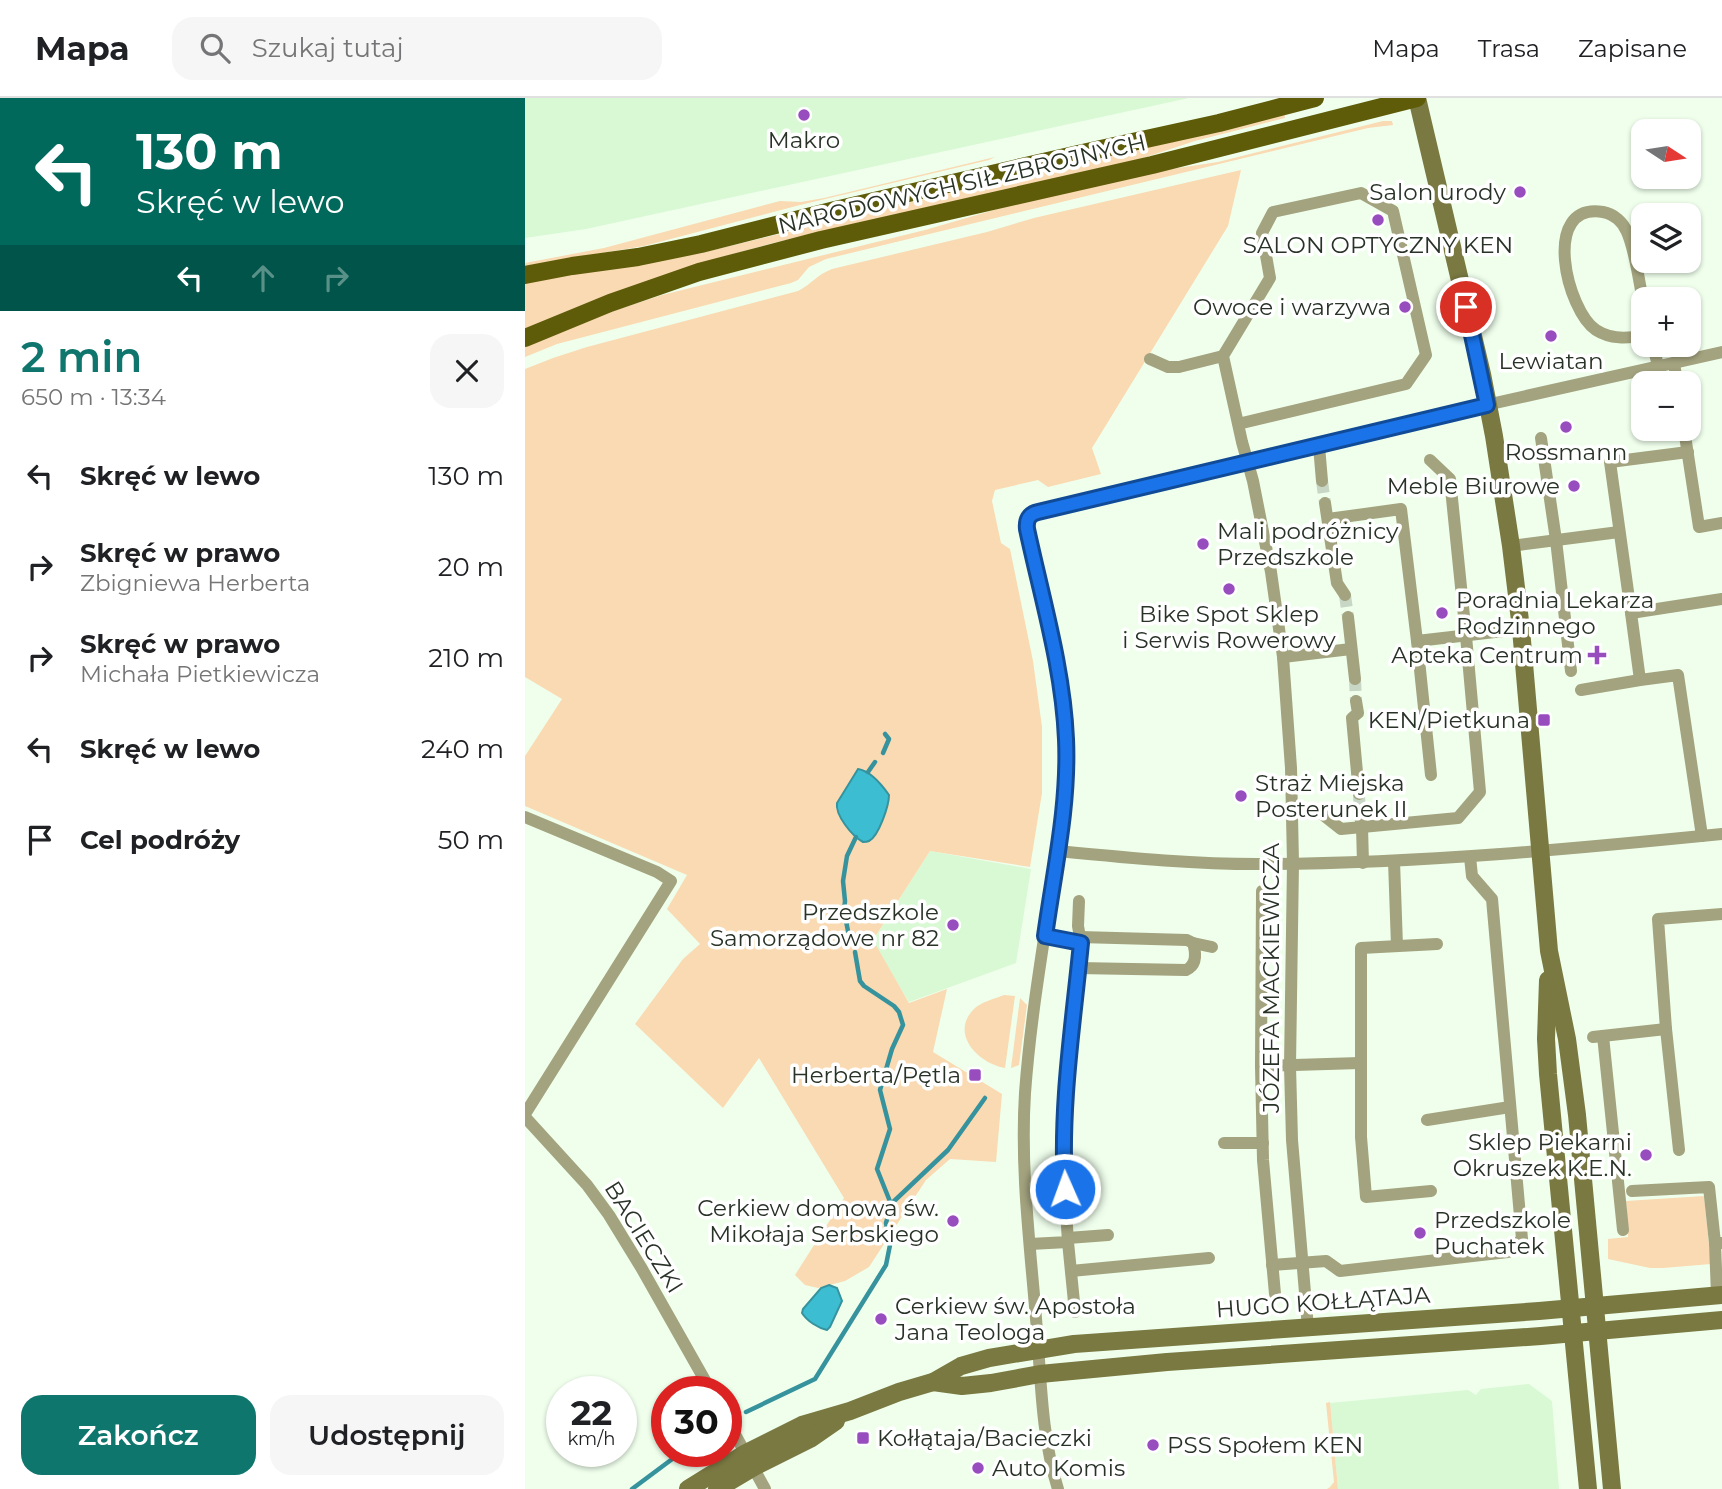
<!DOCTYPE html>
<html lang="pl">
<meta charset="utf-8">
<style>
:root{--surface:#fff;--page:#f6f6f6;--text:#202124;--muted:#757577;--line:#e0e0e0;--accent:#0f766e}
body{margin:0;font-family:Montserrat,sans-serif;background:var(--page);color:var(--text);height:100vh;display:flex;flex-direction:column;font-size:26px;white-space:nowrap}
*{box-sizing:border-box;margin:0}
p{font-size:23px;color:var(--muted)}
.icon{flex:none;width:38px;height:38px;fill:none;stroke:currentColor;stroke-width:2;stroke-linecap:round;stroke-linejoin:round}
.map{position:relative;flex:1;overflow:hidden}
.details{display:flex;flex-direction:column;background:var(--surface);width:525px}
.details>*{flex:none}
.banner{background:#00695c;color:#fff;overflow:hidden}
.needle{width:46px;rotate:102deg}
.controls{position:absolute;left:1106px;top:21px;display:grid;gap:14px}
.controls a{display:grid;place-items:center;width:70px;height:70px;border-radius:14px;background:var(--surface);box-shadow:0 2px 5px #0004;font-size:35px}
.speed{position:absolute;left:21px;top:1278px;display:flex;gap:14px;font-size:35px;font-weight:700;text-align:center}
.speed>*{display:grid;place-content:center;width:91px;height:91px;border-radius:50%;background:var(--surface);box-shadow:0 2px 5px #0004;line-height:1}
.speed small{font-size:18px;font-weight:400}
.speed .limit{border:10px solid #d22;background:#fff;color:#111}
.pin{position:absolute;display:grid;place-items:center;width:60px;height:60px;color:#fff;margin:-30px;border:4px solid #fff;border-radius:50%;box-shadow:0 2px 7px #0007}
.me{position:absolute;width:77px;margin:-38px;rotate:358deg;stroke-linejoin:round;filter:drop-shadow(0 0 5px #0008)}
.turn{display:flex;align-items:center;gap:24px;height:147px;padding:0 21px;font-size:32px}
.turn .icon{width:91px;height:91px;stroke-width:2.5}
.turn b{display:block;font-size:49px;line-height:60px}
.lanes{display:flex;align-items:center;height:66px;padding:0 21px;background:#0003;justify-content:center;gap:35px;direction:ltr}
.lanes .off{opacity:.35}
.round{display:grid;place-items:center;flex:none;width:74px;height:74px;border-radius:21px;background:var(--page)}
.head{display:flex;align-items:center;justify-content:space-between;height:119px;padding:0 21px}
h1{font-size:42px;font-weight:600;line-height:52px;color:var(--accent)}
.primary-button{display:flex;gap:14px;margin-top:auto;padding:14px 21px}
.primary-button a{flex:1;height:80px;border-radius:21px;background:var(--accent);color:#fff;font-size:28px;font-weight:600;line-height:80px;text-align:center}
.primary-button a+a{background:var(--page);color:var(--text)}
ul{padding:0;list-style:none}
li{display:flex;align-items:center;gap:21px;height:91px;padding:0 21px}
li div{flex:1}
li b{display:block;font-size:26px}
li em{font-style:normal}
header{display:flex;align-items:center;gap:42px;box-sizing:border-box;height:98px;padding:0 35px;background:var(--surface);border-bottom:2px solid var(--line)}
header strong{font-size:33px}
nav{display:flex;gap:38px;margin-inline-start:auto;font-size:24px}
.search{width:490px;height:63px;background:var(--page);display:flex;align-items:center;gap:18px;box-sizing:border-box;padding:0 24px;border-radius:21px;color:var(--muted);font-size:26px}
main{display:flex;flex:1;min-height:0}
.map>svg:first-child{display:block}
</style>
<header>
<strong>Mapa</strong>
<div class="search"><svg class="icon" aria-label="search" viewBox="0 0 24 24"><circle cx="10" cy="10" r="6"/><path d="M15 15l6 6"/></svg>Szukaj tutaj</div>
<nav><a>Mapa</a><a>Trasa</a><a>Zapisane</a></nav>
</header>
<main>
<section class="details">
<div class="banner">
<div class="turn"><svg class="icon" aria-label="left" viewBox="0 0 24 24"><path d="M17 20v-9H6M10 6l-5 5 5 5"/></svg><div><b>130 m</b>Skręć w lewo</div></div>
<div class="lanes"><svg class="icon" aria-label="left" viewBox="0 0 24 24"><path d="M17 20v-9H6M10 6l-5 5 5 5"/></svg><svg class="icon off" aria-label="ahead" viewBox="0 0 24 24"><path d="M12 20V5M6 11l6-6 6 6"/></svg><svg class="icon off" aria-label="right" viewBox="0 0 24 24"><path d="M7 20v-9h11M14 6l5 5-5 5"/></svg></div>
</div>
<div class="head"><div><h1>2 min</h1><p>650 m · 13:34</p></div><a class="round"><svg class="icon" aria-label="close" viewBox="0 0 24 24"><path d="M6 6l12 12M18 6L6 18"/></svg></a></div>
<ul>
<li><svg class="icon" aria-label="left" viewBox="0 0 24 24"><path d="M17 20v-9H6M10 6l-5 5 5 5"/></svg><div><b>Skręć w lewo</b></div><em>130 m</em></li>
<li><svg class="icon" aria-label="right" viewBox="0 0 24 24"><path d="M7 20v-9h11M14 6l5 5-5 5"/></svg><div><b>Skręć w prawo</b><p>Zbigniewa Herberta</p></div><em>20 m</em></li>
<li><svg class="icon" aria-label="right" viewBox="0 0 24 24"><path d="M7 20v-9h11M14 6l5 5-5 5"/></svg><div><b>Skręć w prawo</b><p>Michała Pietkiewicza</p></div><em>210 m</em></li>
<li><svg class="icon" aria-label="left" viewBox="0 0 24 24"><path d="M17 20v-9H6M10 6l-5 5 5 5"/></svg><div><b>Skręć w lewo</b></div><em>240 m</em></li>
<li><svg class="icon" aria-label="arrive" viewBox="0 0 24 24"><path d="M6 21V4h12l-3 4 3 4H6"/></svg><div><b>Cel podróży</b></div><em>50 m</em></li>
</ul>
<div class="primary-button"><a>Zakończ</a><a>Udostępnij</a></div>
</section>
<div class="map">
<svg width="1197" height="1391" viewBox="0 0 1197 1391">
<rect width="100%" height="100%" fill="#efffec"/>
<!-- built -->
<g fill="#d9f8d4">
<polygon points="0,0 664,0 61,131 0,140"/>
<polygon points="405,753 506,771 491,865 384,904 347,844"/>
<polygon points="1004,1286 1027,1303 1034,1391 813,1391 805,1305 943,1292 951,1297 956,1291"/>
</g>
<!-- green -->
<g fill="#f9dab2">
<polygon points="759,14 760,20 670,43 612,62 248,145 183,163 0,232 0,184 180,154"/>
<polygon points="858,23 867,23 868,27 843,30 301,161 284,169 273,182 266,185 32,246 0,259 0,249 70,219 137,197 400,132 496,104 613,76 693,64"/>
<polygon points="470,59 464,62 275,107 119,148 0,168 0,165 79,150 255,103 276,104 299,100"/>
<path d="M716 72 703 128 567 350 576 376 523 389 513 382 470 392 467 403 476 445 485 451 508 563 517 629V695L505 769 405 753 348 842 384 905 422 891 408 954 477 996 471 1064 425 1061 401 1082 344 1169 320 1183 293 1190 280 1187 270 1177 319 1100 234 960 198 1010 110 926 158 861 175 846 142 811 162 777 0 708V658L37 601 0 579V271L28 260 62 249 273 193C287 186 291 177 307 171L462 134 509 120Z"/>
<path d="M479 897 490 898 480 970C454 966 424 936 449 911 456 904 469 901 479 897Z"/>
<polygon points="495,900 502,907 494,967 486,970"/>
<polygon points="1179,1098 1186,1166 1138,1170 1125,1170 1083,1161 1083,1141 1103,1139 1101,1103"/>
<polygon points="805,1304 813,1391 802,1391 805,1389 809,1384 801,1305"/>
</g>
<!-- water -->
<g fill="#3cbdd1" stroke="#36939e" stroke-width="2">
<path d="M333 671C346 673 357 687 364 697 364 707 354 738 344 743 342 744 340 744 338 744 327 738 310 717 312 705Z"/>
<path d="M304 1187 312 1190 317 1203 305 1229 302 1232C293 1230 282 1223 277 1215L278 1211 296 1190Z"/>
</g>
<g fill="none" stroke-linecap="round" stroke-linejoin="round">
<!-- stream -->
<g stroke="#36939e" stroke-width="4.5">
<polyline points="358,655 364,641 360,636"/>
<polyline points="343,674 350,664"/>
<polyline points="323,833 319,813 320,803 318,783 322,758 331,739"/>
<polyline points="366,1106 423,1052 460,1000"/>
<polyline points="221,1314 290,1281 361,1167 365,1147 361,1125 366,1106 352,1071 365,1031 355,992 367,951 378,927 374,914 369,908 339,888 335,883 330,854"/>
<polyline points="107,1391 158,1353"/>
</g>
<!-- street-tunnel -->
<g stroke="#c7d6c5" stroke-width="12" stroke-dasharray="12 6" stroke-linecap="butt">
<polyline points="797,383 800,405"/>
<polyline points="820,497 823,519"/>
<polyline points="830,581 831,603"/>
<polyline points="834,696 835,718"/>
</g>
<!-- street -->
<g stroke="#a3a37f" stroke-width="12">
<path d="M1118 203C1114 183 1110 152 1102 134 1098 124 1089 116 1078 114 1015 104 1042 213 1071 232 1085 241 1103 241 1118 237"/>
<polyline points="1128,247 1133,268"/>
<polyline points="625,261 643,269 654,269 698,258"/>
<polyline points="1149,265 1152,285"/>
<polyline points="713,326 881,286 901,257 868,113 836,95 748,114 737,135 745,180 698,258 717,344 728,383 746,474 758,559 766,670 768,765 765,968 767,1042 783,1230"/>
<polyline points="1159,331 1174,429 1197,425"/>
<polyline points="1016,340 1031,442 1046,573"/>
<polyline points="794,348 797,383"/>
<polyline points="1163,354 1085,364 1106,515 1197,501"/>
<polyline points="800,405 812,485 820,497"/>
<polyline points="803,421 876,411 892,543 996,531"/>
<polyline points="986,448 1094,434"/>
<polyline points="1106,515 1115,582 1153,577 1177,738"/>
<polyline points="823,519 830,581"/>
<polyline points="892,543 906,677"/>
<polyline points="758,559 826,551"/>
<polyline points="1056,592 1115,582"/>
<polyline points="831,603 833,615 827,620 834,696"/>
<polyline points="797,716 816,731 837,729 835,718"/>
<polyline points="0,719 132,774 146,783 0,1016"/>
<path d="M533 753C604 760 675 767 746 766 897 765 1047 751 1197 736"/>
<polyline points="869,763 872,848"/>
<polyline points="838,765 837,729 933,720 955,694 941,538 925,381 905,362"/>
<polyline points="737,793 736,968 738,1062 750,1196"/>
<polyline points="554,803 553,828 556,845"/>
<polyline points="668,845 687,849"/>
<path d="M553 870 661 872C672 867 671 855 668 845L662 842 555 839"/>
<polyline points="1078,938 1098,1132"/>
<polyline points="1068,939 1141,931"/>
<polyline points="736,968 835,965"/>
<polyline points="0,1019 62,1087 84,1117 117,1171 186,1293"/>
<polyline points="902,1022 985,1009"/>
<polyline points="699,1045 738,1045"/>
<polyline points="1154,1052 1141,931 1133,821 1197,816"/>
<polyline points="906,1093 841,1099 836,1039 836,850 912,846"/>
<polyline points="1107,1093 1184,1089 1190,1145"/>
<polyline points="543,1140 583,1137"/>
<polyline points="543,1144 550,1214"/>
<polyline points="505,1146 543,1144 538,1066 540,1011 541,981 556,845 520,838"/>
<polyline points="747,1167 801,1163 815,1173 983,1154 997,1141 967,801 947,778 945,759"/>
<polyline points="546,1173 684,1160"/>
<polyline points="1192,1197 1190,1145 1197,1145"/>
<polyline points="201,1320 240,1391"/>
<path d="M533 1391C517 1341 516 1285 512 1233 506 1154 495 1074 500 995 507 898 527 801 539 705 545 635 534 568 518 500 513 479 509 457 503 436 501 426 502 417 513 414L930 314 1197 254"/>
</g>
<!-- secondary -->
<g stroke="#7a7942" stroke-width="18">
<polyline points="892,0 957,276 969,338 986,448 996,531 1024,853 1042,941 1052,1017 1087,1391"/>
<polyline points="1023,882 1021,941 1023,976 1063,1391"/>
<polyline points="408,1284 437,1288 466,1285 515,1276 642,1264 1016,1238 1197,1222"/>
<polyline points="163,1391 221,1355 277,1327 325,1313 374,1294 408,1284 436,1268 464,1260 549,1246 1014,1213 1197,1197"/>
<polyline points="192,1391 229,1369 285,1341 311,1323"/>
</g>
<!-- primary -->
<g stroke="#5e5b09" stroke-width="18">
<polyline points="0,177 47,168 113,159 176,146 310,112 562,54 694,25 790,0"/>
<polyline points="0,240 85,205 174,174 296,142 627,67 892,0"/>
</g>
</g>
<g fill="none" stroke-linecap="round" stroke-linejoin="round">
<defs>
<path id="route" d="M540 1091C535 1008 548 927 556 845L520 838C529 773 544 707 541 641 538 570 517 501 502 431 501 422 504 416 513 414L962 307 941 209"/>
</defs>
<!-- route casing -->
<use href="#route" stroke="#114b97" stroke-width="18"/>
<!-- route -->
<use href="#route" stroke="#1a73e8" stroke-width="12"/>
</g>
<!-- markers -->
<g fill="#984dbf" stroke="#fff" stroke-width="2.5">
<circle cx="279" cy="17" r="7"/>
<circle cx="995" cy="94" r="7"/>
<circle cx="853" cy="122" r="7"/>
<circle cx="880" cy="209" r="7"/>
<circle cx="1026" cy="238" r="7"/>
<circle cx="1041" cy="329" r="7"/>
<circle cx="1049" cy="388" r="7"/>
<circle cx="678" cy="446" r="7"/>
<circle cx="704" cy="491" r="7"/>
<circle cx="917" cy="515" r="7"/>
<path d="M1068.5 546.5h7v7h7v7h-7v7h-7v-7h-7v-7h7z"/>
<rect x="1012" y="615" width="14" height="14" rx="3.5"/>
<circle cx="716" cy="698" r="7"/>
<circle cx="428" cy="827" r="7"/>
<rect x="443" y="970" width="14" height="14" rx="3.5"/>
<circle cx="1121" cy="1057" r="7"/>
<circle cx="428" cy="1123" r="7"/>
<circle cx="895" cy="1135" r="7"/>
<circle cx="356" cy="1221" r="7"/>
<rect x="331" y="1333" width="14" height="14" rx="3.5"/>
<circle cx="628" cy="1347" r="7"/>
<circle cx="453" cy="1370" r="7"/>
</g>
<g text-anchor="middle" stroke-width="7" stroke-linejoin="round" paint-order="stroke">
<!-- poi labels -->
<g font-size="23" fill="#283227" stroke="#fff" text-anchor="end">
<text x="279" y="50" text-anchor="middle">Makro</text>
<text x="981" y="102">Salon urody</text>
<text x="853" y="155" text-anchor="middle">SALON OPTYCZNY KEN</text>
<text x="866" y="217">Owoce i warzywa</text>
<text x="1026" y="271" text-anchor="middle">Lewiatan</text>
<text x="1041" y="362" text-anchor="middle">Rossmann</text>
<text x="1035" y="396">Meble Biurowe</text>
<text x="692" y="441" text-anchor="start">Mali podróżnicy<tspan x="692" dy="26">Przedszkole</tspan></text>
<text x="931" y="510" text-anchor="start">Poradnia Lekarza<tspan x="931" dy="26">Rodzinnego</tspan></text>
<text x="704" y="524" text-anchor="middle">Bike Spot Sklep<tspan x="704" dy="26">i Serwis Rowerowy</tspan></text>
<text x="1058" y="565">Apteka Centrum</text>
<text x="1005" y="630">KEN/Pietkuna</text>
<text x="730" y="693" text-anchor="start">Straż Miejska<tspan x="730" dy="26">Posterunek II</tspan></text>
<text x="414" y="822">Przedszkole<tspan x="414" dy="26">Samorządowe nr 82</tspan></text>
<text x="436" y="985">Herberta/Pętla</text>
<text x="1107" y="1052">Sklep Piekarni<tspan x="1107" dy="26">Okruszek K.E.N.</tspan></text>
<text x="414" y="1118">Cerkiew domowa św.<tspan x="414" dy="26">Mikołaja Serbskiego</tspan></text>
<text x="909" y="1130" text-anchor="start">Przedszkole<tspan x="909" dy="26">Puchatek</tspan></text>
<text x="370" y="1216" text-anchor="start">Cerkiew św. Apostoła<tspan x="370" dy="26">Jana Teologa</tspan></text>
<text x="352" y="1348" text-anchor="start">Kołłątaja/Bacieczki</text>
<text x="642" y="1355" text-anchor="start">PSS Społem KEN</text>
<text x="467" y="1378" text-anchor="start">Auto Komis</text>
</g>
<!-- street labels -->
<g font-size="23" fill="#283227" stroke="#fff">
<text transform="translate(437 86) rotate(-13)" y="8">NARODOWYCH SIŁ ZBROJNYCH</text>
<text transform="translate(746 880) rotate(-90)" y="8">JÓZEFA MACKIEWICZA</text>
<text transform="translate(119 1139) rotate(58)" y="8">BACIECZKI</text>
<text transform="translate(798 1204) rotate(-4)" y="8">HUGO KOŁŁĄTAJA</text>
</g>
</g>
</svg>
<div class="controls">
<a><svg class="needle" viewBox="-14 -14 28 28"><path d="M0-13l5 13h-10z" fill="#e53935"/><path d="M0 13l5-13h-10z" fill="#757577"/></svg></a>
<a><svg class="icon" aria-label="layers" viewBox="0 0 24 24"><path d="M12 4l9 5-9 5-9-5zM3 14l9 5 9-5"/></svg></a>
<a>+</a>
<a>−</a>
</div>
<div class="speed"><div>22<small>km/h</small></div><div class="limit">30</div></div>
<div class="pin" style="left:941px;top:209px;background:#d93025"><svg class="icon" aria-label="arrive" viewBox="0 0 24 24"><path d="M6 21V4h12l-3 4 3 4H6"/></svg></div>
<svg class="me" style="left:540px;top:1091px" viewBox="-20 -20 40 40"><circle r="17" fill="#1a73e8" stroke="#fff" stroke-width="3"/><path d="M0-11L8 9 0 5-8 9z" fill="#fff"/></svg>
</div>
</main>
